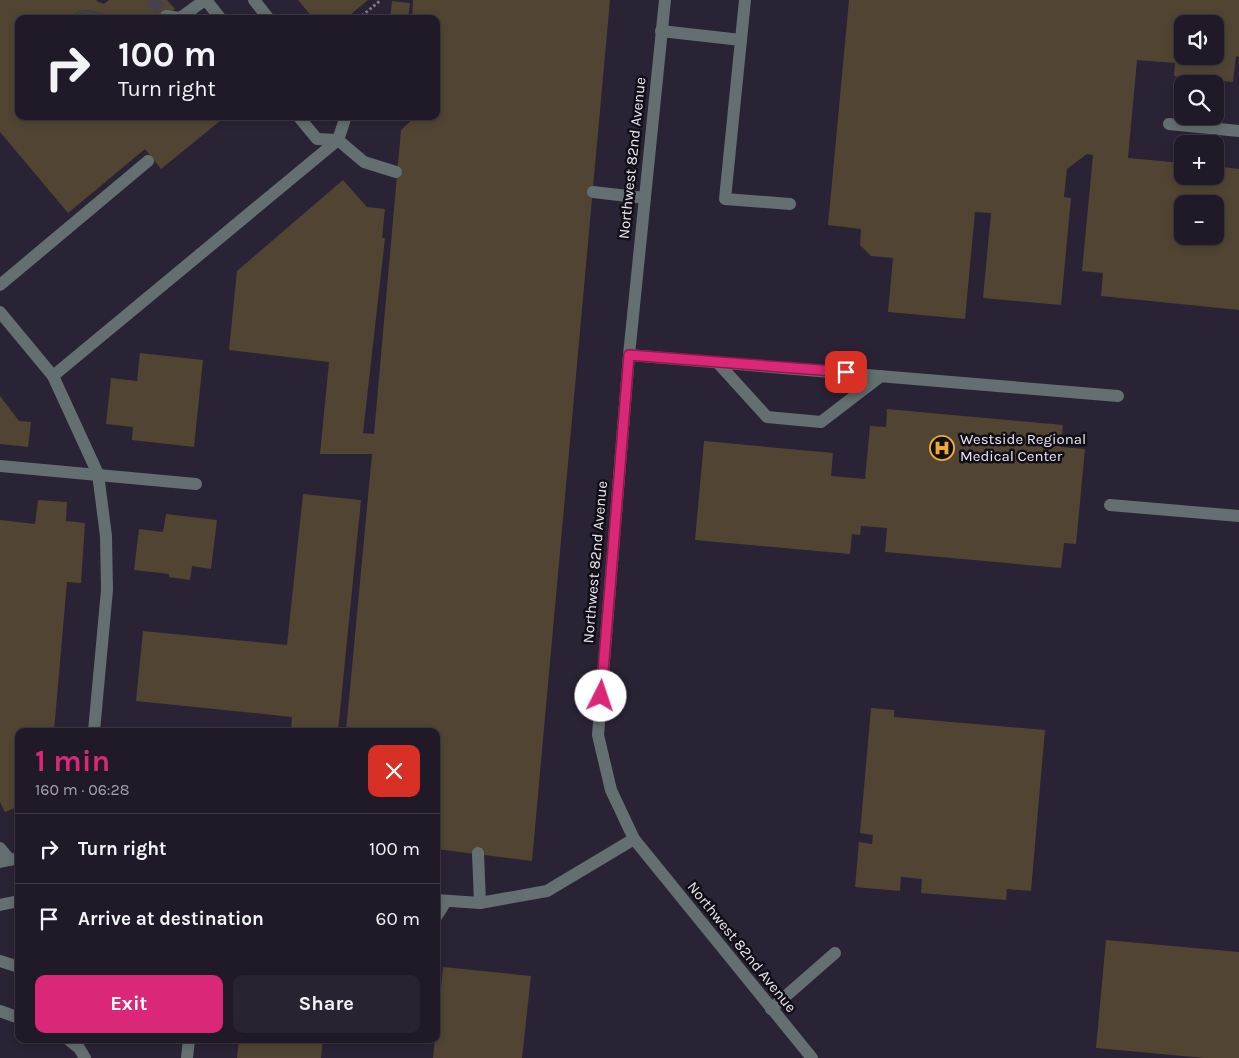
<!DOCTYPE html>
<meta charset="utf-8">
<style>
:root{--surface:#201a28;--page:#282330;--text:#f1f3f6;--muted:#a2a1a8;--line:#3d3845;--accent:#db2777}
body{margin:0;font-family:Karla,sans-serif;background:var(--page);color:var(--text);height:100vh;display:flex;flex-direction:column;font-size:19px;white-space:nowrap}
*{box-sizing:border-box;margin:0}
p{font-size:16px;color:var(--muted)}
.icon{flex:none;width:28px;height:28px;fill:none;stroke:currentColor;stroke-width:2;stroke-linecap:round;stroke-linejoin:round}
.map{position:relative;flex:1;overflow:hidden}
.details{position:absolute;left:15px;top:728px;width:425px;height:315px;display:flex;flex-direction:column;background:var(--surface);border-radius:10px;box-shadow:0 2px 8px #0003,0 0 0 1px var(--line)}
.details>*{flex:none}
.hud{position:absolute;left:15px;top:15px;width:425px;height:105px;border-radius:10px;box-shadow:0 2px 8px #0003,0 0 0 1px var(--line);background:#201a28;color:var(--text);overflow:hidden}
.tools{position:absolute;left:1174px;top:15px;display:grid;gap:10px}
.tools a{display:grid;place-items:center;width:50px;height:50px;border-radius:10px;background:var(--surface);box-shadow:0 2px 8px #0003,0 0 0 1px var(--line);font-size:25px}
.pin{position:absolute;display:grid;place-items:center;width:42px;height:42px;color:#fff;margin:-21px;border-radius:10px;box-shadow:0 2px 8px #0006}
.me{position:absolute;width:55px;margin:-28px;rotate:4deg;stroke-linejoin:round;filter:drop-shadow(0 0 4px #0008)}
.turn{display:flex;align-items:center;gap:18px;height:105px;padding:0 20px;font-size:22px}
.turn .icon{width:65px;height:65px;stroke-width:2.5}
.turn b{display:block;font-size:35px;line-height:42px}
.round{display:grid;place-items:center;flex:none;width:52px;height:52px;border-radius:10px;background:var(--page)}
.head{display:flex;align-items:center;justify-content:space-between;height:85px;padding:0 20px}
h1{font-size:30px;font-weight:700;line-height:38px;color:var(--accent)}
.button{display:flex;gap:10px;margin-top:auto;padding:10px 20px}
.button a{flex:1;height:58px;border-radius:10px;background:var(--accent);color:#fff;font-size:20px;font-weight:700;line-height:58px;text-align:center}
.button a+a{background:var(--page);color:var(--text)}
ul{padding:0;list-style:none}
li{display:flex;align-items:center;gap:15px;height:70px;padding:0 20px;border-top:1px solid var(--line)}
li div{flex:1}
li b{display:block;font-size:19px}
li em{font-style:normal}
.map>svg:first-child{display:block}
</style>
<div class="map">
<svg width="1239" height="1058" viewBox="0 0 1239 1058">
<rect width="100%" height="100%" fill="#2a2335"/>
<!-- green -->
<polygon fill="#35473e" points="86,10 103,13 111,19 68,19 77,12"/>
<!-- building -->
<g fill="#514433" fill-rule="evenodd">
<polygon points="0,0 98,0 96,1 104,4 109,0 167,0 175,9 163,19 111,19 103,13 86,10 77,12 68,19 19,19 19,116 216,116 220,121 161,169 145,149 68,213 0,132"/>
<polygon points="298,0 368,0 345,19 314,19"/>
<polygon points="413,0 610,0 532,861 436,849 436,731 346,731 372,454 320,454 329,362 229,350 237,271 343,180 367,207 385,209 382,238 385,238 363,433 374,434 401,130 416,116 436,116 436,19 412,19"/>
<path d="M849 0H1239V57L1236 56 1233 82 1174 76 1175 63 1137 60 1128 158 1182 163V176H1215V166L1239 169V310L1101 296 1103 273 1082 271 1093 155 1087 154 1067 169 1064 197 1071 198 1061 305 983 298 991 213 975 212 965 319 888 312 893 258 871 256 860 245 861 229 828 225ZM1182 24H1215V56H1182ZM1182 204H1215V236H1182Z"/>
<polygon points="392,1 410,3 408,19 390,19"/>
<polygon points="140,353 203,360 194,447 132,440 133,427 106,424 111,378 137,381"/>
<polygon points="0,396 19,421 31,422 28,447 0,444"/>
<polygon points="887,409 1063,425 1061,447 1085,449 1076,544 1064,543 1061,568 885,552 887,528 861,526 860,535 852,534 850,554 695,540 704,441 833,453 831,476 865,479 870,426 886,427"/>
<polygon points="303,494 361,500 338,731 291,731 292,717 136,701 143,631 287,645"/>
<polygon points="38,500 67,502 66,521 85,523 81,583 67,582 54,731 19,731 19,806 5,812 0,802 0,520 35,524"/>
<polygon points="166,514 217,520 211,569 192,566 190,580 169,577 169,574 134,570 139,529 163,532"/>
<polygon points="871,708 894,710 894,717 1045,730 1031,891 1007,889 1006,900 921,893 922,879 901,877 900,891 855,887 859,842 872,844 873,835 860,833"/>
<polygon points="1106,940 1239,952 1239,1058 1204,1058 1096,1048"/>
<polygon points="443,967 531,976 522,1058 433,1058 435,1039 436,1039"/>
<polygon points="239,1039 323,1039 321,1058 237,1058"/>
</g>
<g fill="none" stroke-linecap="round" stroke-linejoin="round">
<!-- minor-tunnel -->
<polyline stroke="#474052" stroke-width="12" stroke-dasharray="12 6" stroke-linecap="butt" points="152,0 166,16"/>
<!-- path -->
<polyline stroke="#7f7a89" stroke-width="3" stroke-dasharray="2.5 2.5" stroke-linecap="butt" points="358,19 381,0"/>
<!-- minor -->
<g stroke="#636f70" stroke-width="12">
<polyline points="206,0 221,19"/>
<polyline points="254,0 269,19"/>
<polyline points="665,0 629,355 598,735 611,790 634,839 812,1058"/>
<polyline points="745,0 725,199 790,204"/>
<polyline points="166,16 180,18 205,0"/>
<polyline points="661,31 741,40"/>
<polyline points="298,116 317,139 338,140 364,162 396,172"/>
<polyline points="1169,124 1239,131"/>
<polyline points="593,192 645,198"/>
<polyline points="0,285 148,161"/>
<polyline points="0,312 53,376 98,474 106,536 107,590 94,731"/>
<polyline points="629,355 1118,396"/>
<polyline points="717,362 767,417 821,422 881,376"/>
<polyline points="53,376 338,140 346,116"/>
<polyline points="0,466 196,484"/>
<polyline points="1110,505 1239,516"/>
<polyline points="0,848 10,860"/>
<polyline points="478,853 480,903"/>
<polyline points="0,862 19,858"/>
<polyline points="436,900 480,903 547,891 634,839"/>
<polyline points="0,905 19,901"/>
<polyline points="436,917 446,901"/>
<polyline points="0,961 19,967"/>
<polyline points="771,1009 835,953"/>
<polyline points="0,1011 19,1018"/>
<polyline points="68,1039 79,1048 85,1058"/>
<polyline points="187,1058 189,1039"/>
</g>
</g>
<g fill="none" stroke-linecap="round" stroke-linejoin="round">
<defs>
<polyline id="route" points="601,696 629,355 846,372"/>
</defs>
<!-- route casing -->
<use href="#route" stroke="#8e194d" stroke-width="12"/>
<!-- route -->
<use href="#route" stroke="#db2777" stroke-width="9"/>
</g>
<!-- icons -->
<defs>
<symbol id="hospital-ring" viewBox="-11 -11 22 22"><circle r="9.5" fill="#110e16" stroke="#ebaa39" stroke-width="1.5"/><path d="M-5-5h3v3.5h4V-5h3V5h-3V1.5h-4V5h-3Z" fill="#ebaa39"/></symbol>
</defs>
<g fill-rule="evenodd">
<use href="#hospital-ring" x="928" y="434" width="28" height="28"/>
</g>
<g text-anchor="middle" stroke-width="5" stroke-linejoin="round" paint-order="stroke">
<!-- street labels -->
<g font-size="15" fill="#ebe7f3" stroke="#110e16">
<text transform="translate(632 158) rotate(-84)" y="5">Northwest 82nd Avenue</text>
<text transform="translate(595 562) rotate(-85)" y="5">Northwest 82nd Avenue</text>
<text transform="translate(742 947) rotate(51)" y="5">Northwest 82nd Avenue</text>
</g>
<!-- poi labels -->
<g font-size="15" fill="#ebe7f3" stroke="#110e16" text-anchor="start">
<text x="960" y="444">Westside Regional<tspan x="960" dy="17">Medical Center</tspan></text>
</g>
</g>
</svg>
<div class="tools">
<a><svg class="icon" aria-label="sound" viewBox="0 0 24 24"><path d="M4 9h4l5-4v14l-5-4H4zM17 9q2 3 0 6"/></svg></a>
<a><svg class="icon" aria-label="search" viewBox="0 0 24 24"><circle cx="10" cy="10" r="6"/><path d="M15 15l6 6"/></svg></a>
<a>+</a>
<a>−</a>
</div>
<div class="pin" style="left:846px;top:372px;background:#d93025"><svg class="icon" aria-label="arrive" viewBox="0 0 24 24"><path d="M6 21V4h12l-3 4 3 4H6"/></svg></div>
<svg class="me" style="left:601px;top:696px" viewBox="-20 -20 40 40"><circle r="19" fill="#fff"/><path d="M0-13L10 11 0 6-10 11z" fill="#db2777"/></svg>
<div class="hud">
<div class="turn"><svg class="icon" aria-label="right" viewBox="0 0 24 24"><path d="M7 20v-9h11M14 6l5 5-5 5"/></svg><div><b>100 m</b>Turn right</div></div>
</div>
<section class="details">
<div class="head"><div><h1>1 min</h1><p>160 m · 06:28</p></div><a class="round" style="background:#d93025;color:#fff"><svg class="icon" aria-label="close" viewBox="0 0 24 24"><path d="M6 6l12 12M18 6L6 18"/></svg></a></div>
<ul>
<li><svg class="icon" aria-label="right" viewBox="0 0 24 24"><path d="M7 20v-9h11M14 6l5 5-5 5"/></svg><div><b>Turn right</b></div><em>100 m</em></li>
<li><svg class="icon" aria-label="arrive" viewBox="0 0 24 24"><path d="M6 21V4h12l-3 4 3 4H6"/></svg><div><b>Arrive at destination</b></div><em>60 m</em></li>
</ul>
<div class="button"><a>Exit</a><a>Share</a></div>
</section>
</div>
